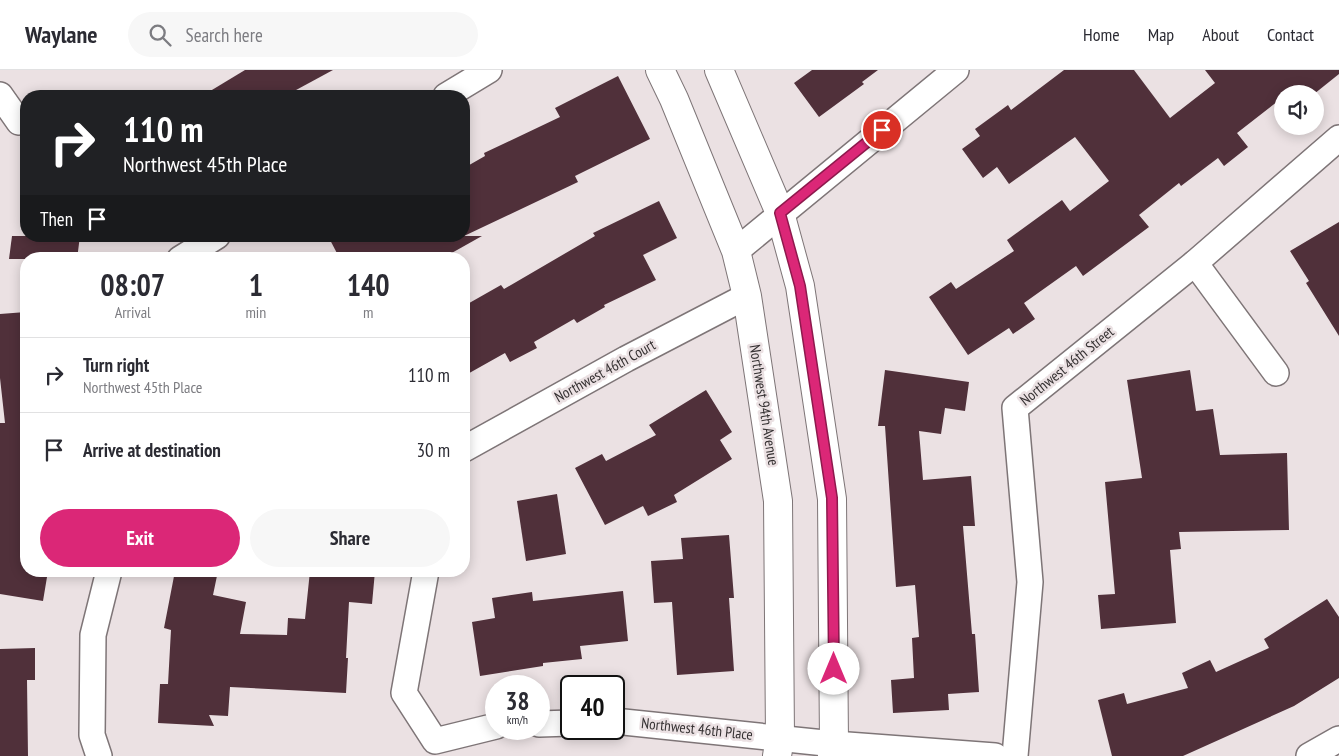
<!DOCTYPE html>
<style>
:root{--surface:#fff;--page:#f7f7f7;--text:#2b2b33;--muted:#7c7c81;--line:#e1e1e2;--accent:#db2777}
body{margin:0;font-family:"PT Sans Narrow",sans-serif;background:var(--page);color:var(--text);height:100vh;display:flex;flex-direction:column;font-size:19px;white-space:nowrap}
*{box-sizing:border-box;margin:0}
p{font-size:16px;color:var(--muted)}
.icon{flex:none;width:28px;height:28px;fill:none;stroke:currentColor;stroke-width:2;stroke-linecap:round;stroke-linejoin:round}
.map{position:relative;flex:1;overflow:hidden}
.side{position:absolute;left:20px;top:182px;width:450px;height:325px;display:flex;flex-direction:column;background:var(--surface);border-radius:20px;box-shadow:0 2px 12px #0003}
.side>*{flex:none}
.top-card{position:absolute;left:20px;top:20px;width:450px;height:152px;border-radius:20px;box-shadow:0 2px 12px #0003;background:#202124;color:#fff;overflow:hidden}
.fabs{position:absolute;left:1274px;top:15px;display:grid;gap:10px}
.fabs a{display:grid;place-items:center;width:50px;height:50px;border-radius:50%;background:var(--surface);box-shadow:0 2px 12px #0003;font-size:25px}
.speed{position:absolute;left:485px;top:605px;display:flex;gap:10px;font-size:25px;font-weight:700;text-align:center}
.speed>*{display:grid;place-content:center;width:65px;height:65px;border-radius:50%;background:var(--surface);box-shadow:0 2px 12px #0003;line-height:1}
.speed small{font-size:12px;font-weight:400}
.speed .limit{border:2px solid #111;border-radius:8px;background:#fff;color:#111}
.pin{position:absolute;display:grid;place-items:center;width:42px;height:42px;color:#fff;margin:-21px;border:2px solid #fff;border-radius:50%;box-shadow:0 1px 5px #0007}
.me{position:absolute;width:55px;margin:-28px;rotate:0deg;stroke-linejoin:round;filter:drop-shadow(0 0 4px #0008)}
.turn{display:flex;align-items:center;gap:18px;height:105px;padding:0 20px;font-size:22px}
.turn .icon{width:65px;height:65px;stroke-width:2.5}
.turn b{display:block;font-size:35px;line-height:42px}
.then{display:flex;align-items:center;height:48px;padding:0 20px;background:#0003;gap:10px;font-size:19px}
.eta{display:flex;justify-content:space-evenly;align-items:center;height:85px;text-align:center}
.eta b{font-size:30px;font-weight:800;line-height:35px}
.button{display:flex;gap:10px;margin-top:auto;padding:10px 20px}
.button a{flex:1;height:58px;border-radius:30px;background:var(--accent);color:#fff;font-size:20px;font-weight:800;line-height:58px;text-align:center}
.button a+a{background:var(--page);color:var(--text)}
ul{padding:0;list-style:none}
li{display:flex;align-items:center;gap:15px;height:75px;padding:0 20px;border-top:1px solid var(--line)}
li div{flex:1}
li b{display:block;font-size:19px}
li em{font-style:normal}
header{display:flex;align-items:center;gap:30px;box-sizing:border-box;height:70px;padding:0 25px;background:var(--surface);border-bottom:1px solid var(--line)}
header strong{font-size:24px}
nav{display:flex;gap:28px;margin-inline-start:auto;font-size:18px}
.search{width:350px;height:45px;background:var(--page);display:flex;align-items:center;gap:12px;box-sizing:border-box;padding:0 18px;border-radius:28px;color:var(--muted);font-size:19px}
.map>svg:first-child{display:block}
</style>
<header>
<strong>Waylane</strong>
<div class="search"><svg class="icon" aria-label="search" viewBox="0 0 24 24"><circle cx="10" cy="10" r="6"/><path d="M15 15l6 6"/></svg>Search here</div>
<nav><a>Home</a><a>Map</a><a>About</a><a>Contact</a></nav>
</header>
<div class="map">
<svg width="1339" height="686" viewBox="0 0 1339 686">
<rect width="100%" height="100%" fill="#ebe1e3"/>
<!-- building -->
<g fill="#50303a">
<polygon points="245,0 333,0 285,26 202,26"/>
<polygon points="812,0 878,0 862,12 864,14 819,47 794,13"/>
<polygon points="1064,0 1134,0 1170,48 1215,13 1205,0 1339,0 1339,4 1314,24 1282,24 1282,28 1237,63 1248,77 1224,96 1218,88 1181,116 1179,113 1139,145 1149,157 1083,206 1076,196 1024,233 1035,249 1013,264 1009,258 968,285 929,227 951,212 956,219 1014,181 1007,170 1062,130 1070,141 1109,111 1075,67 1009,114 997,97 983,108 962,79 980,66 975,59 1008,35 1011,40"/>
<polygon points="618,6 650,69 575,106 578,112 464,166 464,98 485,86 484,83 560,47 555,38"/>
<polygon points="659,131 677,168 643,185 656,210 604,235 605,237 577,253 574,249 534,272 537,278 510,292 505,283 464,306 464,236 501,215 504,219 595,166 593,163"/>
<polygon points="1339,152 1339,266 1306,213 1309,211 1290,181"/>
<polygon points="12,166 80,166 77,189 9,189"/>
<polygon points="328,166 482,166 441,189 340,189"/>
<polygon points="26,242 26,501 48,501 43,531 0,524 0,353 5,353 0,308 0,244"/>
<polygon points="885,300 969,312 965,341 945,338 941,364 919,361 923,410 971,406 975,456 963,456 972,564 975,564 979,622 948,624 949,640 893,643 891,610 914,608 912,568 919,567 915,515 896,517 885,356 878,356"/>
<polygon points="1190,300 1196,341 1213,339 1220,385 1287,383 1289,460 1179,462 1181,479 1170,480 1176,553 1101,559 1098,525 1115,524 1105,412 1142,408 1127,310"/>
<polygon points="706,320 732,362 720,370 732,389 674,425 677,432 648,446 643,436 605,455 575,398 602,384 606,391 656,365 649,355"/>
<polygon points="557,424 566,484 526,491 517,431"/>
<polygon points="729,465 734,528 729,528 734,601 677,605 672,532 654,533 651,491 683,489 681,468"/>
<polygon points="175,501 218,501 213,525 246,532 240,564 287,565 288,548 305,549 310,501 375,501 372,534 349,532 346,588 348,588 346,623 230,617 228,646 209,645 214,656 158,653 160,614 168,614 171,560 164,558"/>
<polygon points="623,521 628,571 580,576 582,589 543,593 543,596 480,606 472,552 495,548 492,528 532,522 533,531"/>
<polygon points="1327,529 1339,547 1339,608 1294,636 1183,686 1112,686 1098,630 1124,623 1127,634 1188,618 1182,603 1210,590 1216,602 1269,578 1264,569"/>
<polygon points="35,578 35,610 27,610 28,686 0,686 0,579"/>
</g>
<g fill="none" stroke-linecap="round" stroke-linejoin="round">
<defs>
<g id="minor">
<polyline points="0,25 19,52"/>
<polyline points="446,26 489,0"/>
<polyline points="736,181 956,0"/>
<polyline points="180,189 217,166"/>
<polyline points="1195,193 1276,303"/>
<polyline points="464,379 626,289 747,226"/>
<polyline points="426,501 404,623 435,671 496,656"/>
<polyline points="614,651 834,674 995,686"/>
<polyline points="539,654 571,653"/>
<polyline points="99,686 92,665 93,565 109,501"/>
<polyline points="1015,686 1030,512 1015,338 1195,193 1339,68"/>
<polyline points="1309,686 1339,669"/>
</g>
<g id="tertiary">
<polyline points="660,0 674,29 736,181 747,226 778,431 780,667 777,686"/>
<polyline points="719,0 780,143 800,216 832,429 834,674 832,686"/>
</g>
</defs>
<!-- minor casing -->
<use href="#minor" stroke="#7e7577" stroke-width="28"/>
<!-- tertiary casing -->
<use href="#tertiary" stroke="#7e7577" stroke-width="30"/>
<!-- minor -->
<use href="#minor" stroke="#fff" stroke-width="25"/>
<!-- tertiary -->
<use href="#tertiary" stroke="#fff" stroke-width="28"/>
</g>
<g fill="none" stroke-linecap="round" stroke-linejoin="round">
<defs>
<polyline id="route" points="834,599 832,428 800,216 780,143 882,60"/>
</defs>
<!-- route casing -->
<use href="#route" stroke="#8e194d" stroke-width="12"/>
<!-- route -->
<use href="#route" stroke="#db2777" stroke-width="9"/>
</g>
<g text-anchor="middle" stroke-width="5" stroke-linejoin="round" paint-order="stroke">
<!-- street labels -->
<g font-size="15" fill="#353132" stroke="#ebe1e3">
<text transform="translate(1067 296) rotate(-39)" y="5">Northwest 46th Street</text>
<text transform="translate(605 301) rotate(-29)" y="5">Northwest 46th Court</text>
<text transform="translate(764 335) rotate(81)" y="5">Northwest 94th Avenue</text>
<text transform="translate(697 659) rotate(6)" y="5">Northwest 46th Place</text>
</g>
</g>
</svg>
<div class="fabs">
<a><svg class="icon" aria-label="sound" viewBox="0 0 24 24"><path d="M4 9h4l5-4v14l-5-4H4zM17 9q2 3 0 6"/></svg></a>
</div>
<div class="speed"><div>38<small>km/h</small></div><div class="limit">40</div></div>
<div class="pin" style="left:882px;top:60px;background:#d93025"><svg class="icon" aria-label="arrive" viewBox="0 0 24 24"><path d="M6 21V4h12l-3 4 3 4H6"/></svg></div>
<svg class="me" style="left:834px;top:599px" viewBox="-20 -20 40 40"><circle r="19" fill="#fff"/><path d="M0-13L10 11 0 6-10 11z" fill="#db2777"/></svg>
<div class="top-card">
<div class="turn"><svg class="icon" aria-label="right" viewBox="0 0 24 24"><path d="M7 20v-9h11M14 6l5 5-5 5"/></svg><div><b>110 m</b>Northwest 45th Place</div></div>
<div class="then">Then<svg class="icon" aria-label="arrive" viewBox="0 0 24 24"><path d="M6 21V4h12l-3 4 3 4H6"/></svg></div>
</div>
<section class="side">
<div class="eta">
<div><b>08:07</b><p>Arrival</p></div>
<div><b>1</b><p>min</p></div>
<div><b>140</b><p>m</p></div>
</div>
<ul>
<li><svg class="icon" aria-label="right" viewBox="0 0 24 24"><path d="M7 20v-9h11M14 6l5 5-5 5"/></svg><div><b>Turn right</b><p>Northwest 45th Place</p></div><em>110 m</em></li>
<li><svg class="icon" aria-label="arrive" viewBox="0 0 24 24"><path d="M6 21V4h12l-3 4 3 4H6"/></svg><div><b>Arrive at destination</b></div><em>30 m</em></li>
</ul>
<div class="button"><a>Exit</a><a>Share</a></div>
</section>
</div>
